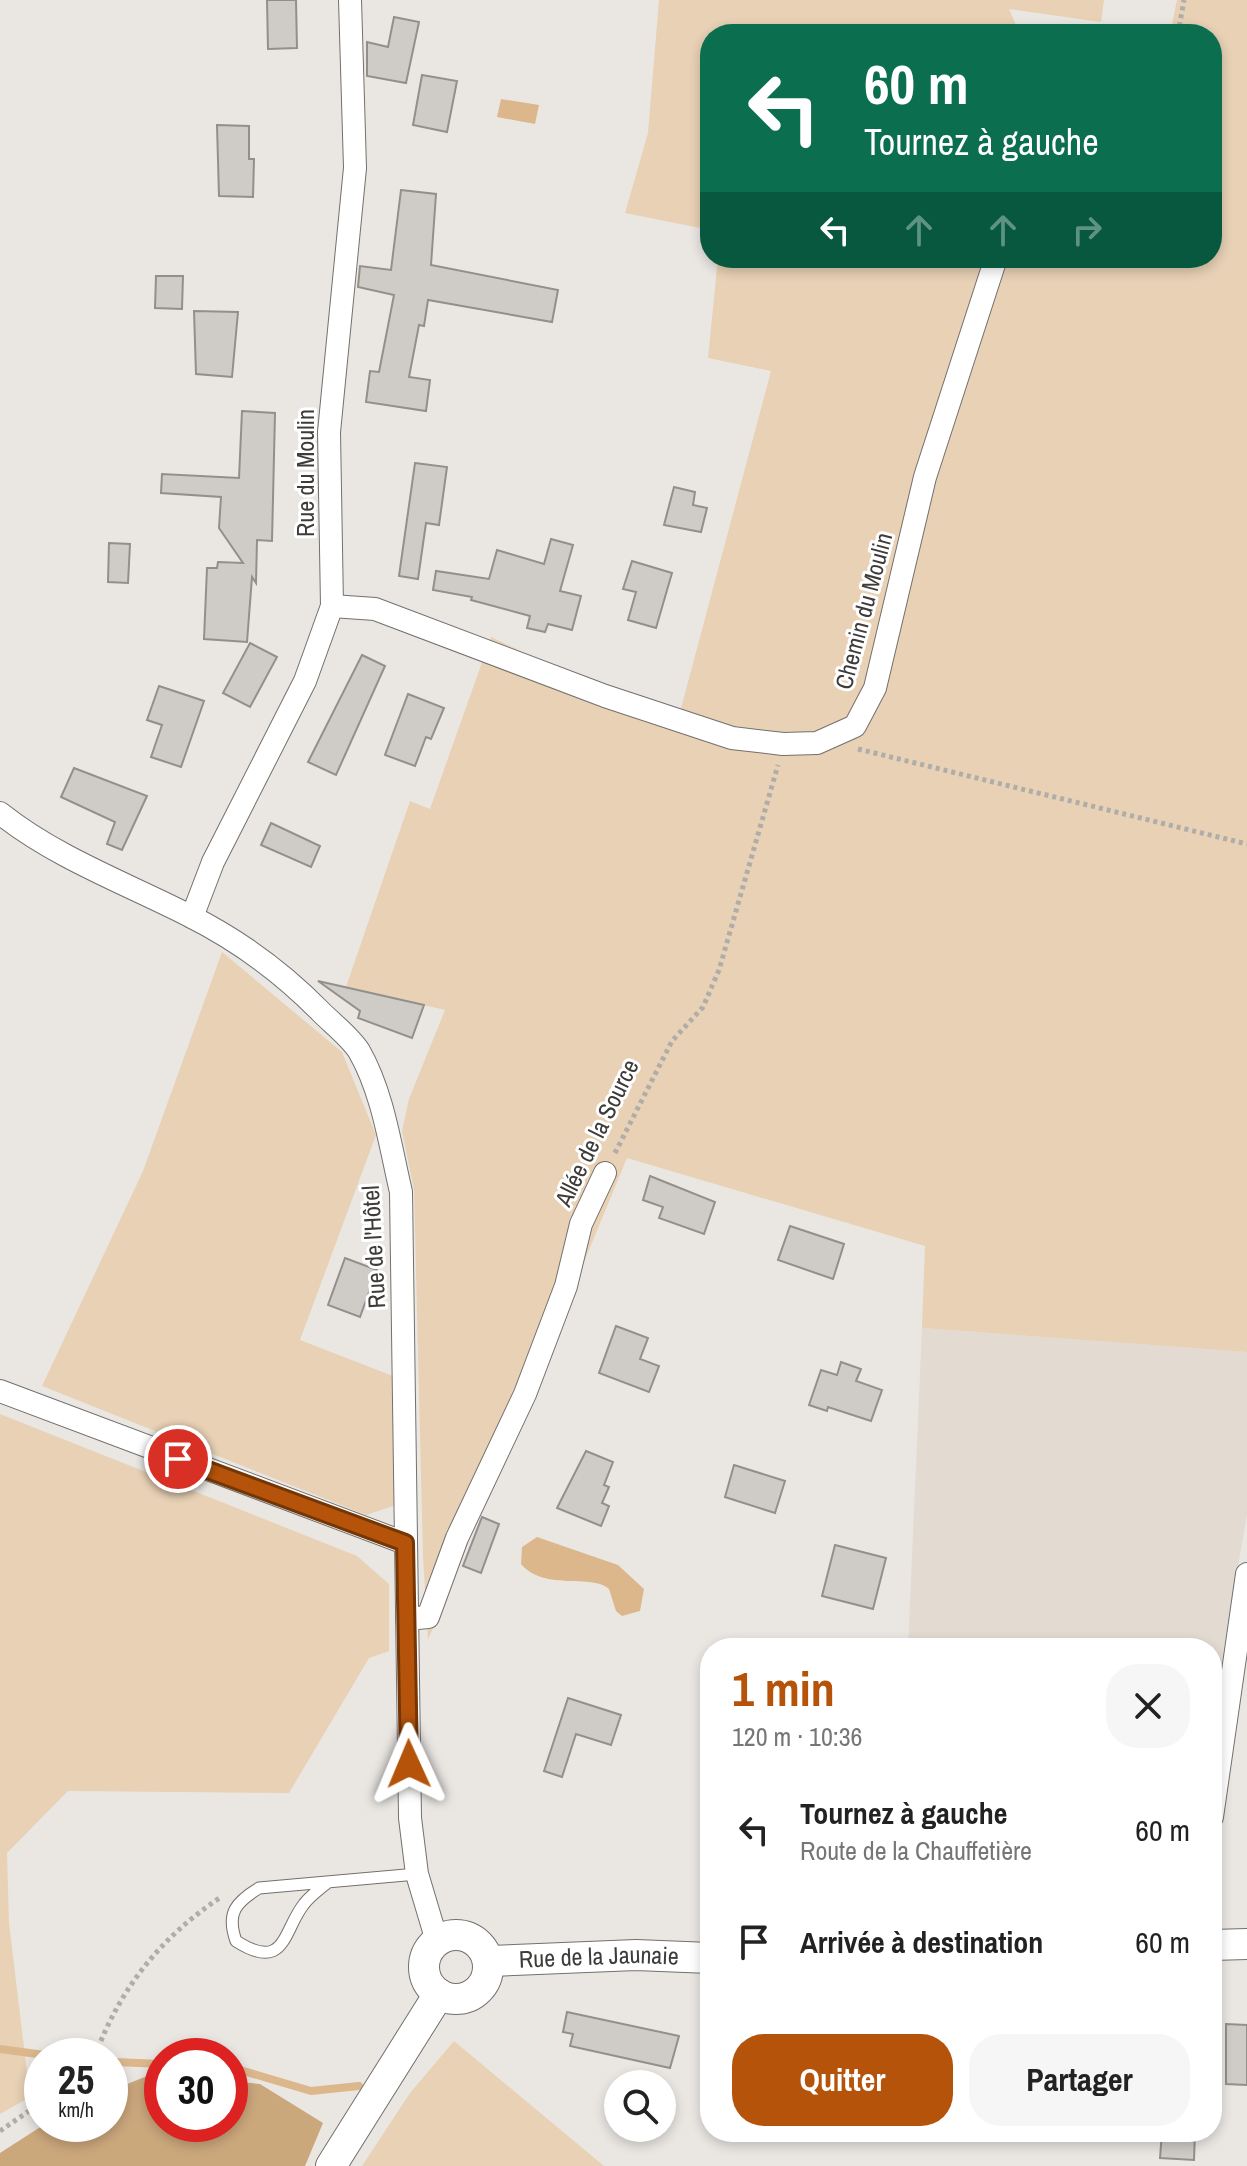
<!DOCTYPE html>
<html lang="fr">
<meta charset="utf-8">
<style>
:root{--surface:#fff;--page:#f6f6f6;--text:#222;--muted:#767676;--accent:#b45309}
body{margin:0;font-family:"Archivo Narrow",sans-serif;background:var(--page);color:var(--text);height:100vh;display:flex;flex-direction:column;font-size:30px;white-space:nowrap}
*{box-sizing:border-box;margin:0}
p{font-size:26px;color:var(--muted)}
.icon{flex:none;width:44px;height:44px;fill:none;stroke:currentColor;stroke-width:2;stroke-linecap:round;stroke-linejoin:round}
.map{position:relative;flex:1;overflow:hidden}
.details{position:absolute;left:700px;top:1638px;width:522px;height:504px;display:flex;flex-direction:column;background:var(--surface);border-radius:32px;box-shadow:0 4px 12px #0003}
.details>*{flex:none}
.top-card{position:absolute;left:700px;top:24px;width:522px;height:244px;border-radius:32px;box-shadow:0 4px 12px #0003;background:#0b6e4f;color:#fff;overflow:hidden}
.fabs{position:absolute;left:604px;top:2070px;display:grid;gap:16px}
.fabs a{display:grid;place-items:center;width:72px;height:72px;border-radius:50%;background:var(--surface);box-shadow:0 4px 12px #0003;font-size:40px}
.speed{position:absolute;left:24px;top:2038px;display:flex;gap:16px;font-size:40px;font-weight:700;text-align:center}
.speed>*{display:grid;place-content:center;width:104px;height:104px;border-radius:50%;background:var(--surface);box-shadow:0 4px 12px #0003;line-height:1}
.speed small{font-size:20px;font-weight:400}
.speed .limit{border:12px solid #d22;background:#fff;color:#111}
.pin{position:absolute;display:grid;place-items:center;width:68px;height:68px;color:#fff;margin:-34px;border:4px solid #fff;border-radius:50%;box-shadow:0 2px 8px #0007}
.me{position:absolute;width:88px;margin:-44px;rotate:359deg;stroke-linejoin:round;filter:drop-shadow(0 0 6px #0008)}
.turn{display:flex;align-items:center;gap:28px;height:168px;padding:0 32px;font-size:36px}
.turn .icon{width:104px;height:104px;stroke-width:2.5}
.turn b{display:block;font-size:56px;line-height:68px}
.lanes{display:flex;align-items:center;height:76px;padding:0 32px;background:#0003;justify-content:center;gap:40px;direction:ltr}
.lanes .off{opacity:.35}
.round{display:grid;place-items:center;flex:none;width:84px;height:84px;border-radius:32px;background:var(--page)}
.summary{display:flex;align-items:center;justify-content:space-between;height:136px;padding:0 32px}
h1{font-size:48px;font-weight:700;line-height:60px;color:var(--accent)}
.cta{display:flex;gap:16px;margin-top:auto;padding:16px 32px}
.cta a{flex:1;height:92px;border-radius:32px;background:var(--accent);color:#fff;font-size:32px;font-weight:700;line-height:92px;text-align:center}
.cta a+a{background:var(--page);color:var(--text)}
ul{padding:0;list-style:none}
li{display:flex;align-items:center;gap:24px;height:112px;padding:0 32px}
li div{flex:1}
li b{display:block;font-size:30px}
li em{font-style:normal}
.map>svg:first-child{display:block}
</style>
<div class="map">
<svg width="1247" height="2166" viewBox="0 0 1247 2166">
<rect width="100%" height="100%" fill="#eae7e3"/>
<!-- built -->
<polygon fill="#e3dad1" points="922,1328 1247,1352 1247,1514 1212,1719 1212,1648 908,1648"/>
<!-- green -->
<g fill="#e8d1b5">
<polygon points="659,0 1104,0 1101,22 1009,9 1020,34 710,34 710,230 625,213 648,133"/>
<polygon points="1177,0 1247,0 1247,1352 922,1328 925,1246 627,1158 428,1640 423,1557 414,1190 402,1131 409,1099 445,1010 346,987 410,801 430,809 491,637 576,677 680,712 771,371 708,358 718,258 964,258 980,264 983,258 1212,258 1212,34 1170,34"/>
<polygon points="222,952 342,1052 376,1135 300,1340 393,1376 396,1505 366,1515 42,1386 143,1171"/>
<polygon points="0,1414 357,1556 389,1584 389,1651 369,1658 289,1793 68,1791 7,1853 9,1923 30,2097 0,2114"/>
<polygon points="454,2041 604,2166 362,2166 410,2093"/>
</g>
<!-- forest -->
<polygon fill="#cba77c" points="152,2074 162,2075 162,2124 230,2124 230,2081 260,2084 323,2123 305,2166 0,2166 0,2153 45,2124 110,2124 110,2091"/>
<!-- water -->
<g fill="#dcb78c">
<polygon points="501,99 539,105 535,124 497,117"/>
<path d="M537 1537 618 1565 644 1589 640 1611 622 1616 616 1611 609 1589C592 1573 545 1592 521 1564L522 1547Z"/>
</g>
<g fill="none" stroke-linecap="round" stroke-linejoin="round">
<!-- stream -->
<g stroke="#dcb78c" stroke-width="8">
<polyline points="0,2049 52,2056"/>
<polyline points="115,2062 162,2064"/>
<polyline points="230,2067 311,2091 359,2086"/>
</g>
</g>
<!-- building -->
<g fill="#cfccc8" stroke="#93908c" stroke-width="2">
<polygon points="267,0 296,0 297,48 268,49"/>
<polygon points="394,17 419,22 406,83 367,76 367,42 388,47"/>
<polygon points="422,75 457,81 447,132 413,125"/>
<polygon points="217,125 249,126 249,159 254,159 253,197 219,196"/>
<polygon points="401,190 436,194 431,265 558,290 552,322 428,300 424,326 419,325 409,377 430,380 426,411 366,402 370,371 379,372 394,295 358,287 360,266 391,270"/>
<polygon points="156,276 183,276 182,309 155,308"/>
<polygon points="194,311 238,312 232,377 196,374"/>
<polygon points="242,411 275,413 272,541 257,540 256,583 252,577 247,642 204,639 207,568 217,568 218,562 243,563 219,528 221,497 161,493 162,474 239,478"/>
<polygon points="415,463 447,467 439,525 426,523 418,579 399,576"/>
<polygon points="674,487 695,492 693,505 707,508 701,532 664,525"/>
<polygon points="551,539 573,545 560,591 581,596 572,630 548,624 545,632 527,628 530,616 471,600 472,597 433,590 436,571 489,579 497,550 544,564"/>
<polygon points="109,543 130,544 128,583 108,582"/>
<polygon points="632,561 672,573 656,628 628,620 636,592 623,589"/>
<polygon points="250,643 277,657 250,707 223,693"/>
<polygon points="362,655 385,666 336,775 308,762"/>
<polygon points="159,686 204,701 181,767 151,757 162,725 147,720"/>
<polygon points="408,694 444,708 431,739 426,737 415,766 385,755"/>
<polygon points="74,768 147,796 122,850 107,844 115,822 61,797"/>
<polygon points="271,823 320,846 311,867 261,845"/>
<polygon points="318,981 424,1005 412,1038 358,1018 360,1011"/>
<polygon points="650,1176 715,1202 704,1234 659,1218 663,1207 643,1200"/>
<polygon points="790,1226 844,1244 833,1279 778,1260"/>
<polygon points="345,1258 377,1270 360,1317 328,1305"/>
<polygon points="616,1326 648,1338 640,1359 659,1366 649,1392 599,1373"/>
<polygon points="841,1362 861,1369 856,1381 882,1390 871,1421 828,1407 827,1411 809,1405 821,1370 837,1375"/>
<polygon points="586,1451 613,1462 604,1485 609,1487 602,1503 609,1506 601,1526 557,1508"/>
<polygon points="734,1465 785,1481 775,1513 725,1497"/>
<polygon points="482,1517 499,1524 481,1573 463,1566"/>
<polygon points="835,1545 886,1558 873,1609 822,1596"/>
<polygon points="568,1698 621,1715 611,1745 576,1734 562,1777 544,1771"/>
<polygon points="567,2012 679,2036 670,2068 570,2046 573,2034 563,2032"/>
<polygon points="1226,2024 1247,2025 1247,2085 1226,2084"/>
<polygon points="1162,2132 1195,2132 1194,2160 1160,2158"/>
</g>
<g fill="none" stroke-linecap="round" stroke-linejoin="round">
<defs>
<path id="service" d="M328 1882C320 1889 310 1896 304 1904 283 1930 286 1973 236 1941 226 1913 236 1902 259 1888L417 1874"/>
<g id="minor">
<polyline points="332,606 375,609 605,696 732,738 783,744 817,743 855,726 875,688 925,477 996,258"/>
<path d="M0 813C55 857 125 883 188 915 236 939 283 973 321 1012 333 1024 350 1037 359 1051 383 1093 390 1145 401 1192L410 1818 417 1874 437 1941"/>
<polyline points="192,917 213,862 305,681 332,606 329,432 355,168 350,0"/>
<polyline points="0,1391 405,1543"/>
<polyline points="407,1619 428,1617 457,1538 525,1394 566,1286 581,1224 605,1173"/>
<polyline points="1212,1817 1247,1574"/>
</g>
<g id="secondary">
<circle cx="456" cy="1967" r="32"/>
<polyline points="1212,1945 1247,1944"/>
<path id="s1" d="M489 1961 636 1955 710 1958"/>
<polyline points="331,2166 439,1994"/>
</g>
</defs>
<!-- service casing -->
<use href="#service" stroke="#73706d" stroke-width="13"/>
<!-- minor casing -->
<use href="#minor" stroke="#73706d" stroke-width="24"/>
<!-- secondary casing -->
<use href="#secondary" stroke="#73706d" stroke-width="32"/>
<!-- path -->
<g stroke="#afada9" stroke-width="5" stroke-dasharray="4 4" stroke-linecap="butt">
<polyline points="1178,34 1184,0"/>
<polyline points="858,749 1247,844"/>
<polyline points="615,1153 672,1041 703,1007 719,970 778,765"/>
<path d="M95 2056C120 1988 161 1937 221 1897"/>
<polyline points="0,2131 42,2102"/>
</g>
<!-- service -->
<use href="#service" stroke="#fff" stroke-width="11"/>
<!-- minor -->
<use href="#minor" stroke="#fff" stroke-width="22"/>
<!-- secondary -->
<use href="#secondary" stroke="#fff" stroke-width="30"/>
</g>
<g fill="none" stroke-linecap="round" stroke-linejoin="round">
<defs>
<polyline id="route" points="178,1459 405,1543 409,1764"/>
</defs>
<!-- route casing -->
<use href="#route" stroke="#753606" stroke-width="20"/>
<!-- route -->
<use href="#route" stroke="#b45309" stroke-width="14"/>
</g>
<g text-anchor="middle" stroke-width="6" stroke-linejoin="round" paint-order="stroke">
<!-- street labels -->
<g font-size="24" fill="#3d3c3a" stroke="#fff">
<text transform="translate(306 473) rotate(-90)" y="8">Rue du Moulin</text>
<text transform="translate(864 611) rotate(-75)" y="8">Chemin du Moulin</text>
<text transform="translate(597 1133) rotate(-64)" y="8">Allée de la Source</text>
<text transform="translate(374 1247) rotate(-93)" y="8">Rue de l'Hôtel</text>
<text dy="8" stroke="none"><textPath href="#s1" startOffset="110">Rue de la Jaunaie</textPath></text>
</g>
</g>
</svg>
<div class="fabs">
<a><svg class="icon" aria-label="search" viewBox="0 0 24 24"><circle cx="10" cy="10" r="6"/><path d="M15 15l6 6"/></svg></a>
</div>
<div class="speed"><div>25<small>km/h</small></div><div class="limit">30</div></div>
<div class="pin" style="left:178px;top:1459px;background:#d93025"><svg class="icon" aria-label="arrive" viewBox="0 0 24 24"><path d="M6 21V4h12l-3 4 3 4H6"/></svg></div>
<svg class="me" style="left:409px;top:1764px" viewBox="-20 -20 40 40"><path d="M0-17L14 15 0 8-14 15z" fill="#b45309" stroke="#fff" stroke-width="4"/></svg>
<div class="top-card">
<div class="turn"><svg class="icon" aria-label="left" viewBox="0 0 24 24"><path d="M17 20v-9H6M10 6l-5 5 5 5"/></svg><div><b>60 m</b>Tournez à gauche</div></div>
<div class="lanes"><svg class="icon" aria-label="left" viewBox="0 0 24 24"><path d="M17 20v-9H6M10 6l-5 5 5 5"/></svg><svg class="icon off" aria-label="ahead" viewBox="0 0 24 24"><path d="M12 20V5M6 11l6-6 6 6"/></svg><svg class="icon off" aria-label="ahead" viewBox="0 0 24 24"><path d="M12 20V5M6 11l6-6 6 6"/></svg><svg class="icon off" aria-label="right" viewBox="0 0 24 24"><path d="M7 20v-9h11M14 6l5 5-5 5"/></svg></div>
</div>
<section class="details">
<div class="summary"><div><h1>1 min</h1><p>120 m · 10:36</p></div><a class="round"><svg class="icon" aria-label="close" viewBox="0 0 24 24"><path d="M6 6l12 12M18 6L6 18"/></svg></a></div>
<ul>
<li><svg class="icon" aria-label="left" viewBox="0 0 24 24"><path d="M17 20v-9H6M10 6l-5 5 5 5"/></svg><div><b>Tournez à gauche</b><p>Route de la Chauffetière</p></div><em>60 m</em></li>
<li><svg class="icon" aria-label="arrive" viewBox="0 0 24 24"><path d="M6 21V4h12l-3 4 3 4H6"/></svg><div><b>Arrivée à destination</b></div><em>60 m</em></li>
</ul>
<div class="cta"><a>Quitter</a><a>Partager</a></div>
</section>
</div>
